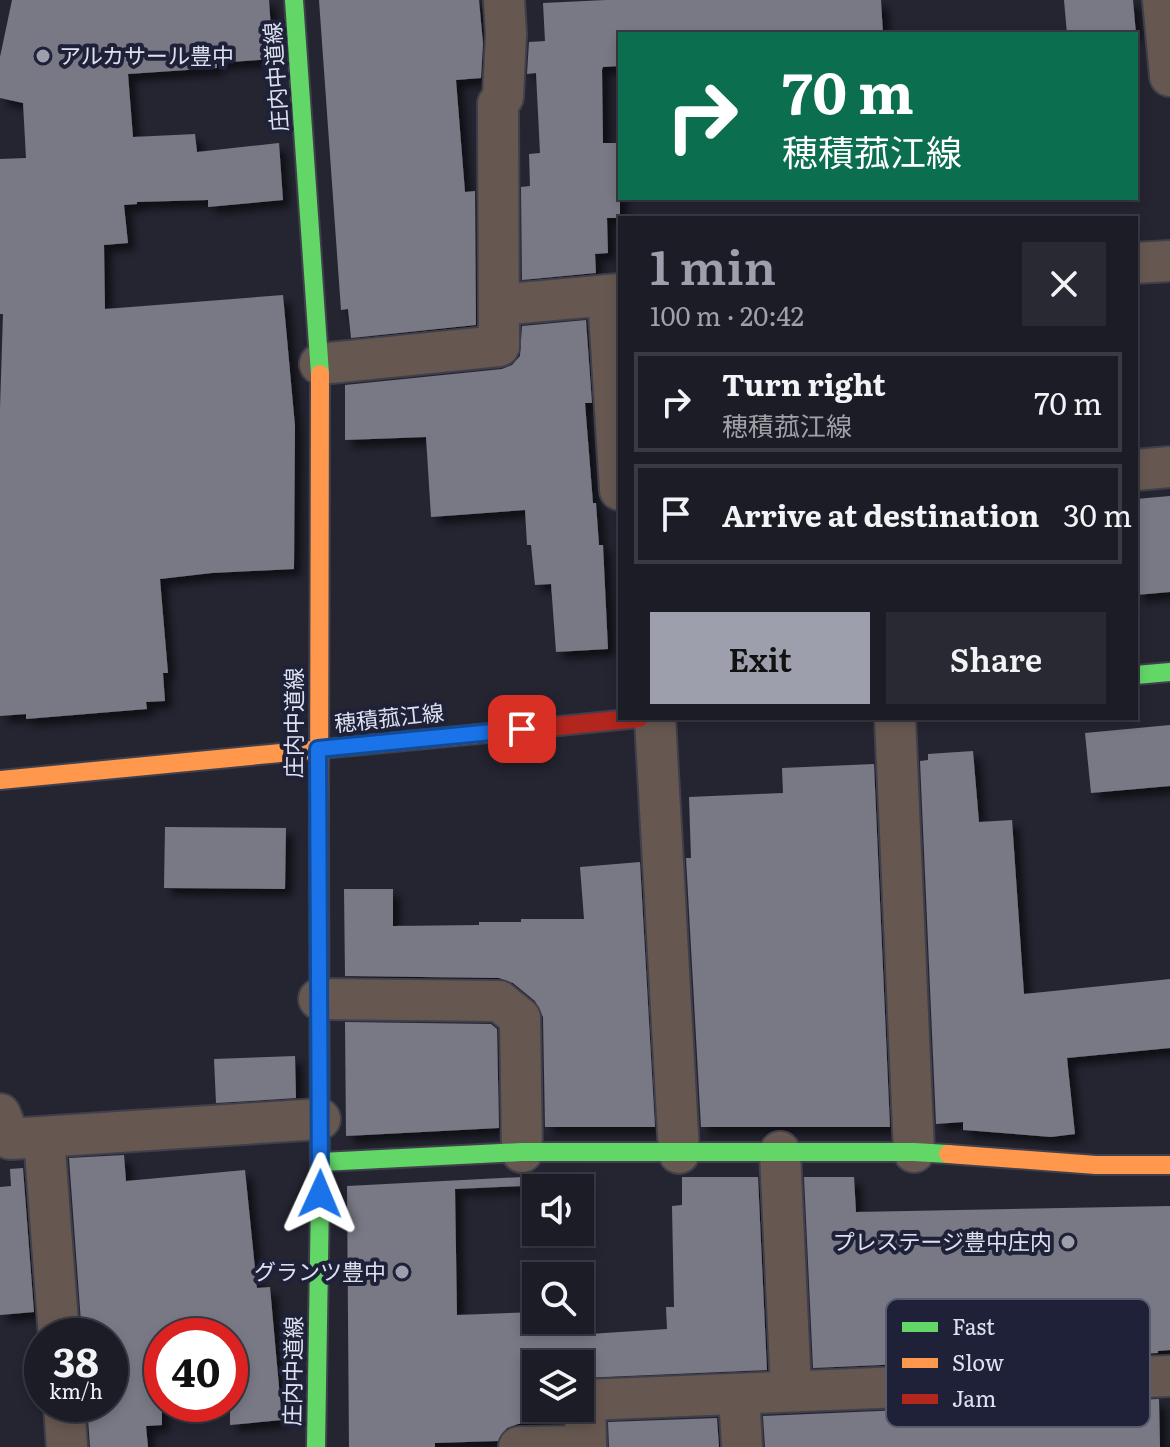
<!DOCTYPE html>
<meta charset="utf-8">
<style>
:root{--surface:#1b1c25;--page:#282932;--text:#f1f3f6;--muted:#a0a1a7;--line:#393a42;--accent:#9d9fad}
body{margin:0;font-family:Literata,"Noto Sans JP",serif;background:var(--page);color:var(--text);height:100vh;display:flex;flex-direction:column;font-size:30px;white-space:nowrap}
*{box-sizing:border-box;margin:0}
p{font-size:26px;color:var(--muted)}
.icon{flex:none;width:44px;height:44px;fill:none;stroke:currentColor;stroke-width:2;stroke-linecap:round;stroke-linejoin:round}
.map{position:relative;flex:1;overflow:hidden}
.drawer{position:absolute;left:618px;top:216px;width:520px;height:504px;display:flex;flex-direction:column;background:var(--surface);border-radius:0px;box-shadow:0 4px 12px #0003,0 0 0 2px var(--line)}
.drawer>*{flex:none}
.banner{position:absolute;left:618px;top:32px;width:520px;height:168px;border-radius:0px;box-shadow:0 4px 12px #0003,0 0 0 2px var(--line);background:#0b6e4f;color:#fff;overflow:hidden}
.buttons{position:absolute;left:522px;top:1174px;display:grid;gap:16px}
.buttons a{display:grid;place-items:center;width:72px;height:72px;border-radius:0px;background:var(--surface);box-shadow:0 4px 12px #0003,0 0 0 2px var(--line);font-size:40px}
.speed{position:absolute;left:24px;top:1318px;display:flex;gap:16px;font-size:40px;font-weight:700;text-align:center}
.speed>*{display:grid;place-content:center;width:104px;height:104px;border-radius:50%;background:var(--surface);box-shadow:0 4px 12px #0003,0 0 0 2px var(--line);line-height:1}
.speed small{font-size:20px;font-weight:400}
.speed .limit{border:12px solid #d22;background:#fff;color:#111}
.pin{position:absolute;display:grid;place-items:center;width:68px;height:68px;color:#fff;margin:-34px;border-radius:16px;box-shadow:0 4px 12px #0006}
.me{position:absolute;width:88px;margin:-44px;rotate:1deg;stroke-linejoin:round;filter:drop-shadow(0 0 6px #0008)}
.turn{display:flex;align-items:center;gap:28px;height:168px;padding:0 32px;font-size:36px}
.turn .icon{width:104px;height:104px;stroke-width:2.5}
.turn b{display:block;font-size:56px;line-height:68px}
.round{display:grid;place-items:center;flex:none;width:84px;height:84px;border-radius:0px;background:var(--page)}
.headline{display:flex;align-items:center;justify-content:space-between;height:136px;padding:0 32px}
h1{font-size:48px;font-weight:600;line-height:60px;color:var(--accent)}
.primary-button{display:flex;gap:16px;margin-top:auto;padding:16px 32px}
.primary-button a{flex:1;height:92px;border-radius:0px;background:var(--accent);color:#111;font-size:32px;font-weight:600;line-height:92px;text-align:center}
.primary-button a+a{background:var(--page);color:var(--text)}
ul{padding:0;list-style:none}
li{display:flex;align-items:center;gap:24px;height:100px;margin:0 16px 12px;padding:0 16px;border:4px solid var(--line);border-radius:0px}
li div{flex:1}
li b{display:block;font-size:30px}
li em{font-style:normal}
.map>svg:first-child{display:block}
</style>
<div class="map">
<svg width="1170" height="1447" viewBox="0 0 1170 1447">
<defs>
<filter id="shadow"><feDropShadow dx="7" dy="7" stdDeviation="4" flood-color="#0009"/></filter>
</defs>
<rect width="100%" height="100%" fill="#242531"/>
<!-- building -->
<g fill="#787985" filter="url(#shadow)">
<polygon points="12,0 269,0 273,59 217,63 217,68 128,74 133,137 195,134 197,152 279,143 283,200 208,207 208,200 137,202 137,204 124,205 128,243 104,245 105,309 283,295 295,426 294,569 212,573 160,579 168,673 163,673 165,701 146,702 147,709 26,719 26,714 0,716 0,408 3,314 0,314 0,159 26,158 23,103 0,98 0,57"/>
<polygon points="319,0 479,0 483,43 481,78 456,80 465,192 475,191 476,325 351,338 348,309 341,310"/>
<polygon points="606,0 881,0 883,34 620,34 620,66 603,67 602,70 603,143 620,143 620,218 607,218 608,253 595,254 596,273 522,280 521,187 530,186 529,154 540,153 536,73 527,74 529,42 545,41 543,3"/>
<polygon points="1064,0 1133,0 1136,34 1067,34"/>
<polygon points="586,320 592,403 585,403 593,503 596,503 599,545 603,545 608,649 556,652 551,584 535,585 531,545 527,545 525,510 431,517 426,437 345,440 345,385 502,369 512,365 520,356 522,326"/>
<polygon points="1170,496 1170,592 1136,595 1136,499"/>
<polygon points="1170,725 1170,786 1091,793 1085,733"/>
<polygon points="973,751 979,822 1012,820 1024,994 1170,979 1170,1048 1067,1058 1075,1134 1051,1137 977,1131 963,1130 963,1122 936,1124 920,761 928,760 928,754"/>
<polygon points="874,764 890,1127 701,1127 686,858 691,858 689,797 783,793 782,768"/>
<polygon points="165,827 286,828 285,889 164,888"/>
<polygon points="640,862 655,1127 545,1127 543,1017 535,1001 513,983 499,978 345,976 344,889 393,889 393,926 479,925 479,922 521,922 521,919 584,919 580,867"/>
<polygon points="345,1022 491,1024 497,1029 499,1128 346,1136"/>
<polygon points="295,1056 296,1098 216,1103 214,1059"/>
<polygon points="124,1155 126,1181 245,1170 257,1288 270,1287 282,1420 230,1425 230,1336 162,1336 162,1425 146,1426 148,1447 90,1447 87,1404 110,1404 110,1336 82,1336 69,1158"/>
<polygon points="23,1168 34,1312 0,1315 0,1187 11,1186 10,1169"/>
<polygon points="523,1177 547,1177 547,1185 455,1189 457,1315 536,1312 536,1320 557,1320 558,1336 667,1329 666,1307 674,1307 672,1206 682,1205 682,1177 758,1177 767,1370 580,1378 580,1364 536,1364 536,1408 562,1408 562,1423 518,1424 507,1428 498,1441 435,1443 435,1447 349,1447 347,1186"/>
<polygon points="804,1177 854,1177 856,1212 1170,1206 1170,1350 1158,1351 1158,1353 813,1368"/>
<polygon points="1159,1399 1160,1447 765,1447 763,1416"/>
<polygon points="717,1418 719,1447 609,1447 608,1422"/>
</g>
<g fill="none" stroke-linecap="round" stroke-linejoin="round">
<defs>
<g id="street">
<polyline points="1163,0 1170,76"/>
<polyline points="1136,263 1170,261"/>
<polyline points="608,295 620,490"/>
<polyline points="499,305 620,294"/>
<polyline points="320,364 499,346 498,104 503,97 506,34 504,0"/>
<polyline points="1136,470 1170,467"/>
<polyline points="655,718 679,1153"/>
<polyline points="895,718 914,1152"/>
<polyline points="319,999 499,1001 520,1018 522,1152"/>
<polyline points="0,1114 10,1139 320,1119"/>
<polyline points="44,1137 59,1336"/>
<polyline points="780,1152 791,1390"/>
<polyline points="739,1394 742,1447"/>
<polyline points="64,1404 67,1447"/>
<polyline points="519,1447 586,1446"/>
<polyline points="586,1447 585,1400 1170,1376"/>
</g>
<g id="fast">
<polyline points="294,0 320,374"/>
<polyline points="1136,675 1170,672"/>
<polyline points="321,1162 522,1152 914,1152 948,1154"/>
<polyline points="316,1447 320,1199"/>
</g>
<g id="slow">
<polyline points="0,780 509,731"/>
<polyline points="319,830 320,374"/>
<polyline points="948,1154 1096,1165 1170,1165"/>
</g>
<g id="jam">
<polyline points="509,731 639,718"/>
<polyline points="319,830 320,1199"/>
</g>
</defs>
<!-- street casing -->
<use href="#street" stroke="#3f404b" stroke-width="44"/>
<!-- fast casing -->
<use href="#fast" stroke="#3f404b" stroke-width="22"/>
<!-- slow casing -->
<use href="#slow" stroke="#3f404b" stroke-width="22"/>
<!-- jam casing -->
<use href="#jam" stroke="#3f404b" stroke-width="22"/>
<!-- street -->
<use href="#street" stroke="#665851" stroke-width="40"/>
<!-- fast -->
<use href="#fast" stroke="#63d668" stroke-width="18"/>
<!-- slow -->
<use href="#slow" stroke="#ff974d" stroke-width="18"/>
<!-- jam -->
<use href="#jam" stroke="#b3261e" stroke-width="18"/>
</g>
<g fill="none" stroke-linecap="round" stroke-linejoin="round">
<defs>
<polyline id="route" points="320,1194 318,749 522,729"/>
</defs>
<!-- route casing -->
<use href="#route" stroke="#114b97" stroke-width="20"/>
<!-- route -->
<use href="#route" stroke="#1a73e8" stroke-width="14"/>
</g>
<!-- markers -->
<g fill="#9d9fad" stroke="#1e2137" stroke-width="3">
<circle cx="43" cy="56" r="8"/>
<circle cx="1068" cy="1242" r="8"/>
<circle cx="402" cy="1272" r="8"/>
</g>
<g text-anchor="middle" stroke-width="8" stroke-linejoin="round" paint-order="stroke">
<!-- poi labels -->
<g font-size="22" fill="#dee1f0" stroke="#1e2137" text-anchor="end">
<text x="59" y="64" text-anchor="start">アルカサール豊中</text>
<text x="1052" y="1250">プレステージ豊中庄内</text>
<text x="386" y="1280">グランツ豊中</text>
</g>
<!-- street labels -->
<g font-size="22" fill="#dee1f0" stroke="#1e2137">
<text transform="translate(276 77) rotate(-94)" y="8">庄内中道線</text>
<text transform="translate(389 718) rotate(-6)" y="8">穂積菰江線</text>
<text transform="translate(294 723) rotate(-90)" y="8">庄内中道線</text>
<text transform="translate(293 1371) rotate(-89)" y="8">庄内中道線</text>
</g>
</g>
<!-- legend -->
<rect x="886" y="1299" width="264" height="128" rx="12" fill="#1e2137" stroke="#585b6e" stroke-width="2"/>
<rect x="902" y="1322" width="36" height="10" fill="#63d668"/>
<rect x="902" y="1358" width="36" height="10" fill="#ff974d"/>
<rect x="902" y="1394" width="36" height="10" fill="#b3261e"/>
<g font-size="22" fill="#dee1f0">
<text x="952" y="1335">Fast</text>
<text x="952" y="1371">Slow</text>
<text x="952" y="1407">Jam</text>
</g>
</svg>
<div class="buttons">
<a><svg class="icon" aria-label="sound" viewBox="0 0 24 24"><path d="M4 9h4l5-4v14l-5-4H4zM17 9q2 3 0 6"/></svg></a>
<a><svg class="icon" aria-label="search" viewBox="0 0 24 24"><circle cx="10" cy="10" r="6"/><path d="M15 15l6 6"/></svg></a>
<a><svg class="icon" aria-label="layers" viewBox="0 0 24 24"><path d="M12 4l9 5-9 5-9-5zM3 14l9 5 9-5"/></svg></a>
</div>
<div class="speed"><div>38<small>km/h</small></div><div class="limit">40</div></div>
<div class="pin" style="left:522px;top:729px;background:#d93025"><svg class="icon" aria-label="arrive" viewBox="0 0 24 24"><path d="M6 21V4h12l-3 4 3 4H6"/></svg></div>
<svg class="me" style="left:320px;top:1194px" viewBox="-20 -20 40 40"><path d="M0-17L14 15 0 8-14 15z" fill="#1a73e8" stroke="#fff" stroke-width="4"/></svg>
<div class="banner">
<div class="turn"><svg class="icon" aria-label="right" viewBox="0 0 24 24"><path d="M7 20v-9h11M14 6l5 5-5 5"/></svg><div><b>70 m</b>穂積菰江線</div></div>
</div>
<section class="drawer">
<div class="headline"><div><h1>1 min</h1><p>100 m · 20:42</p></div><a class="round"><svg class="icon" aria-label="close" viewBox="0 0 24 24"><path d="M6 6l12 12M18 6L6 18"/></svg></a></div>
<ul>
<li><svg class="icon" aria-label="right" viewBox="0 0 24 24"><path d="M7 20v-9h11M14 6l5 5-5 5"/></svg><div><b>Turn right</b><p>穂積菰江線</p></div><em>70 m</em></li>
<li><svg class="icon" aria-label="arrive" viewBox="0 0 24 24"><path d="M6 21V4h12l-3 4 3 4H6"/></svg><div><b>Arrive at destination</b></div><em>30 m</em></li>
</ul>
<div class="primary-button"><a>Exit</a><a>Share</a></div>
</section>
</div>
